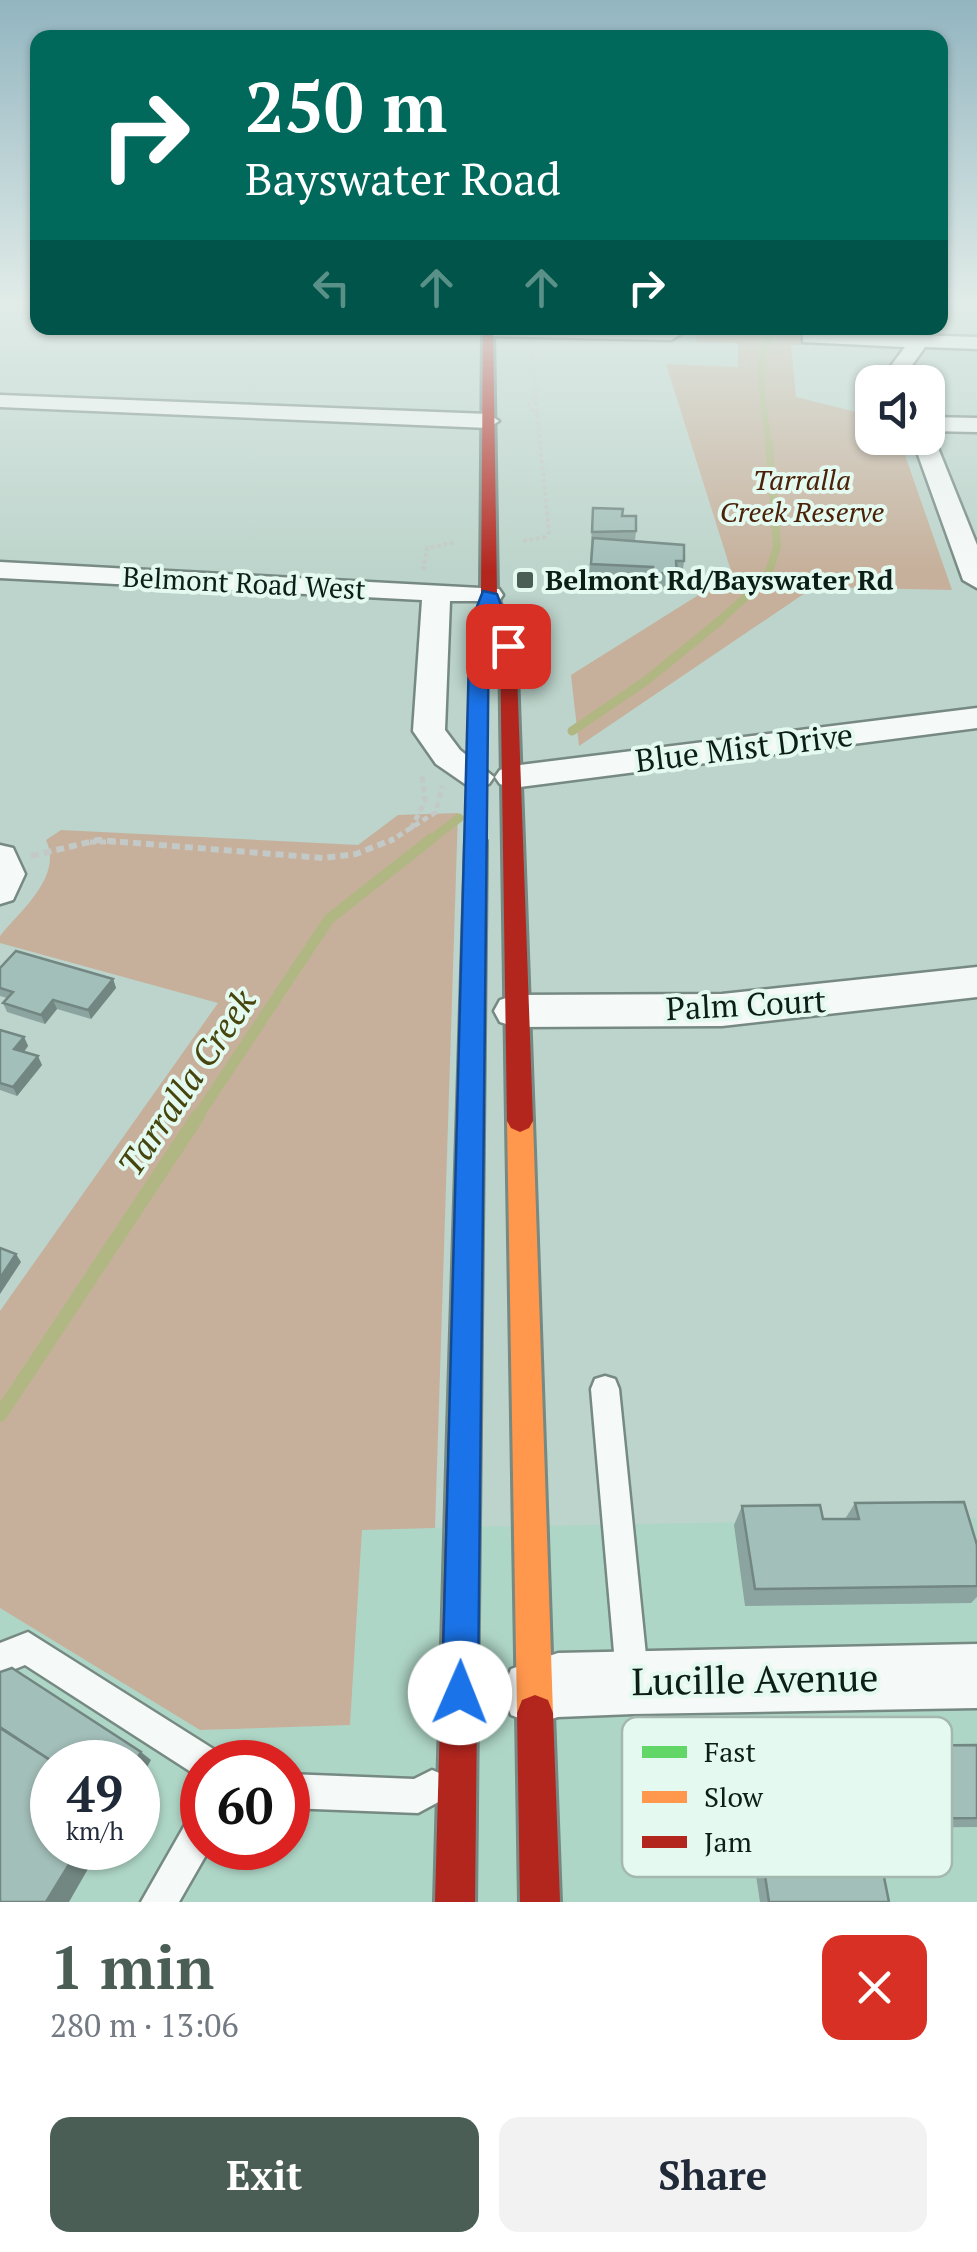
<!DOCTYPE html>
<meta charset="utf-8">
<style>
:root{--surface:#fff;--page:#f2f2f3;--text:#1f2937;--muted:#747a83;--accent:#4a5e56}
body{margin:0;font-family:"PT Serif",serif;background:var(--page);color:var(--text);height:100vh;display:flex;flex-direction:column;font-size:38px;white-space:nowrap}
*{box-sizing:border-box;margin:0}
p{font-size:32px;color:var(--muted)}
.icon{flex:none;width:55px;height:55px;fill:none;stroke:currentColor;stroke-width:2;stroke-linecap:round;stroke-linejoin:round}
.map{position:relative;height:1902px;overflow:hidden}
.drawer{display:flex;flex-direction:column;background:var(--surface);flex:1}
.drawer>*{flex:none}
.hud{position:absolute;left:30px;top:30px;width:918px;height:305px;border-radius:20px;box-shadow:0 2px 8px #0004;background:#00695c;color:#fff;overflow:hidden}
.tools{position:absolute;left:855px;top:365px;display:grid;gap:20px}
.tools a{display:grid;place-items:center;width:90px;height:90px;border-radius:20px;background:var(--surface);box-shadow:0 2px 8px #0004;font-size:50px}
.speed{position:absolute;left:30px;top:1740px;display:flex;gap:20px;font-size:50px;font-weight:700;text-align:center}
.speed>*{display:grid;place-content:center;width:130px;height:130px;border-radius:50%;background:var(--surface);box-shadow:0 2px 8px #0004;line-height:1}
.speed small{font-size:25px;font-weight:400}
.speed .limit{border:15px solid #d22;background:#fff;color:#111}
.pin{position:absolute;display:grid;place-items:center;width:85px;height:85px;color:#fff;margin:-42px;border-radius:20px;box-shadow:0 5px 15px #0006}
.me{position:absolute;width:110px;margin:-55px;rotate:1deg;stroke-linejoin:round;filter:drop-shadow(0 0 8px #0008)}
.turn{display:flex;align-items:center;gap:35px;height:210px;padding:0 50px;font-size:45px}
.turn .icon{width:130px;height:130px;stroke-width:2.5}
.turn b{display:block;font-size:70px;line-height:85px}
.lanes{display:flex;align-items:center;height:95px;padding:0 50px;background:#0003;justify-content:center;gap:50px;direction:ltr}
.lanes .off{opacity:.35}
.round{display:grid;place-items:center;flex:none;width:105px;height:105px;border-radius:20px;background:var(--page)}
.summary{display:flex;align-items:center;justify-content:space-between;height:170px;padding:0 50px}
h1{font-size:60px;font-weight:700;line-height:75px;color:var(--accent)}
.primary-button{display:flex;gap:20px;margin-top:auto;padding:20px 50px}
.primary-button a{flex:1;height:115px;border-radius:20px;background:var(--accent);color:#fff;font-size:40px;font-weight:700;line-height:115px;text-align:center}
.primary-button a+a{background:var(--page);color:var(--text)}
.map>svg:first-child{display:block}
</style>
<div class="map">
<svg width="977" height="1902" viewBox="0 0 977 1902">
<rect width="100%" height="100%" fill="#bcd4cb"/>
<!-- built -->
<path fill="#aed6c6" fill-rule="evenodd" d="M977 1518V1902H0V1608L200 1730 350 1725 362 1529ZM52 1762H138V1848H52ZM202 1762H288V1848H202Z"/>
<!-- green -->
<g fill="#c6b09b">
<polygon points="697,328 806,328 811,331 807,345 791,345 796,397 872,416 872,438 899,438 952,590 814,587 579,746 571,675 732,574 666,364 738,367 738,343 695,342"/>
<path d="M458 813 435 1528 362 1530 350 1725 200 1730 0 1608V1311L218 1003 0 943V936C22 909 63 876 46 840L61 830 358 845 398 815Z"/>
</g>
<g fill="none" stroke-linecap="round" stroke-linejoin="round">
<!-- stream-far4 -->
<path stroke="#b1b783" stroke-width="6" d="M769 446C765 408 751 360 774 328"/>
<!-- stream-far3 -->
<polyline stroke="#b1b783" stroke-width="8" points="719,621 767,578 777,547 769,443"/>
<!-- stream-far2 -->
<g stroke="#b1b783" stroke-width="9">
<polyline points="572,731 647,680 722,619"/>
<polyline points="428,842 459,818"/>
</g>
<!-- stream-far1 -->
<polyline stroke="#b1b783" stroke-width="11" points="196,1119 329,919 431,839"/>
<!-- stream -->
<polyline stroke="#b1b783" stroke-width="14" points="0,1415 198,1116"/>
<defs>
<g id="lane">
<polygon points="605,1376 615,1379 619,1389 648,1675 643,1686 632,1691 621,1686 616,1675 591,1389 595,1379"/>
<polygon points="28,1632 215,1750 220,1762 202,1762 202,1779 25,1665 0,1675 0,1643"/>
<polygon points="432,1770 444,1775 449,1787 444,1799 418,1813 288,1808 288,1774 414,1779"/>
<polygon points="202,1811 202,1848 210,1848 179,1902 141,1902 190,1816"/>
</g>
<g id="street">
<polygon points="480,328 671,328 681,334 671,340 488,336 481,334"/>
<polygon points="810,332 977,337 977,349 925,347 910,368 911,382 891,382 890,367 905,347 803,342 803,334"/>
<polygon points="0,395 488,414 499,421 488,428 0,407"/>
<polygon points="928,417 977,418 977,432 928,431"/>
<polygon points="928,432 934,438 977,545 977,588 963,580 912,438 928,438"/>
<polygon points="0,562 499,589 503,595 499,601 450,601 445,730 460,750 494,777 489,784 477,788 465,784 436,764 413,731 422,600 0,578"/>
<polygon points="977,708 977,728 512,788 500,784 495,777 500,770 512,766"/>
<polygon points="0,845 13,848 25,874 13,900 0,904"/>
<polygon points="977,967 977,997 722,1026 515,1027 500,1022 494,1011 500,1000 515,995 722,994"/>
<polygon points="977,1644 977,1708 633,1714 558,1717 534,1724 511,1715 502,1692 511,1669 558,1653"/>
</g>
<polygon id="fast" points="476,834 486,841 480,1430 475,1441 464,1446 453,1441 448,1430 466,841"/>
<polygon id="slow" points="520,1110 529,1114 533,1121 553,1713 548,1726 535,1731 522,1726 517,1713 507,1121 511,1114"/>
<g id="jam">
<polygon points="483,328 493,328 497,595 516,645 533,1121 529,1128 520,1132 511,1128 507,1121 500,645 481,595"/>
<polygon points="464,1414 475,1419 480,1430 475,1902 435,1902 448,1430 453,1419"/>
<polygon points="535,1695 548,1700 553,1713 560,1902 520,1902 517,1713 522,1700"/>
</g>
</defs>
<!-- lane casing -->
<use href="#lane" stroke="#768982" stroke-width="5"/>
<!-- street casing -->
<use href="#street" stroke="#768982" stroke-width="5"/>
<!-- fast casing -->
<use href="#fast" stroke="#768982" stroke-width="6"/>
<!-- slow casing -->
<use href="#slow" stroke="#768982" stroke-width="6"/>
<!-- jam casing -->
<use href="#jam" stroke="#768982" stroke-width="6"/>
<!-- path-far2 -->
<g stroke="#c2c9c6" stroke-width="4" stroke-dasharray="4 2.5" stroke-linecap="butt">
<polyline points="697,334 789,333"/>
<polyline points="534,398 529,406 537,415"/>
<polyline points="523,541 545,537 549,532 531,351"/>
<polyline points="423,570 427,548 456,542"/>
</g>
<!-- path-far1 -->
<g stroke="#c2c9c6" stroke-width="5" stroke-dasharray="6 4" stroke-linecap="butt">
<polyline points="411,829 425,801 422,774"/>
<polyline points="90,842 121,842"/>
<polyline points="389,842 436,812 442,786"/>
</g>
<!-- path -->
<polyline stroke="#c2c9c6" stroke-width="6" stroke-dasharray="8 5" stroke-linecap="butt" points="31,856 98,840 323,858 356,854 394,839"/>
<!-- lane -->
<use href="#lane" fill="#f5f9f7" fill-rule="evenodd"/>
<!-- street -->
<use href="#street" fill="#f5f9f7" fill-rule="evenodd"/>
<!-- fast -->
<use href="#fast" fill="#63d668" fill-rule="evenodd"/>
<!-- slow -->
<use href="#slow" fill="#ff974d" fill-rule="evenodd"/>
<!-- jam -->
<use href="#jam" fill="#b3261e" fill-rule="evenodd"/>
</g>
<!-- wall -->
<g fill="#8ca49f">
<polygon points="593,508 622,516 636,531 635,541 684,561 682,578 676,577 674,591 651,589 651,584 589,581"/>
<polygon points="0,968 113,979 116,988 91,1019 57,1009 45,1024 7,1012 3,1003 7,998 0,996"/>
<polygon points="0,1030 24,1037 28,1046 24,1052 42,1065 17,1096 0,1090"/>
<polygon points="855,1503 977,1545 977,1597 971,1603 745,1606 734,1525 742,1506 823,1519 845,1519"/>
<polygon points="977,1745 977,1827 875,1828 889,1902 760,1902 749,1829 771,1759 782,1747"/>
</g>
<!-- shaded-wall -->
<g fill="#728682">
<polygon points="113,979 116,988 91,1019 88,1010"/>
<polygon points="53,1000 57,1009 45,1024 41,1015"/>
<polygon points="24,1037 28,1046 19,1058 14,1049"/>
<polygon points="38,1056 42,1065 17,1096 13,1087"/>
<polygon points="16,1254 21,1262 0,1294 0,1278"/>
<polygon points="141,1752 151,1760 138,1783 138,1762 135,1762"/>
<polygon points="79,1848 100,1848 69,1902 46,1902"/>
</g>
<!-- building -->
<g fill="#a3bfb9" stroke="#728682" stroke-width="2.5">
<polygon points="593,508 623,509 622,516 636,516 636,531 592,532"/>
<polygon points="593,538 684,545 684,561 676,561 677,574 653,573 653,567 591,564"/>
<polygon points="16,951 113,979 88,1010 53,1000 41,1015 3,1003 13,992 0,988 0,968"/>
<polygon points="0,1030 24,1037 14,1049 38,1056 13,1087 0,1083"/>
<polygon points="0,1248 16,1254 0,1278"/>
<polygon points="964,1502 977,1545 977,1586 755,1589 742,1506 820,1505 823,1519 859,1519 855,1503"/>
<polygon points="12,1668 141,1752 135,1762 53,1762 0,1727 0,1672"/>
<polygon points="0,1728 53,1762 52,1848 79,1848 46,1902 0,1902"/>
<polygon points="977,1745 977,1818 760,1820 782,1747"/>
<polygon points="873,1822 889,1902 769,1902 757,1823"/>
</g>
<!-- sky -->
<linearGradient id="sky" x2="0" y2="1"><stop stop-color="#92b5c0"/><stop offset="0.53" stop-color="#e1ece8"/><stop offset="1" stop-color="#e1ece8" stop-opacity="0"/></linearGradient>
<rect width="977" height="571" fill="url(#sky)"/>
<!-- route -->
<polygon fill="#1a73e8" stroke="#114b97" stroke-width="2.5" points="483,591 497,594 516,646 502,649 489,616 478,1693 473,1706 460,1711 447,1706 442,1693 469,657 471,622"/>
<!-- markers -->
<rect fill="#4a5e56" stroke="#e4faf0" stroke-width="4" x="515" y="570" width="20" height="20" rx="5"/>
<g text-anchor="middle" stroke-width="8" stroke-linejoin="round" paint-order="stroke">
<!-- far-park labels -->
<g font-size="28" font-style="italic" fill="#4b2109" stroke="#e4faf0">
<text x="802" y="490">Tarralla<tspan x="802" dy="32">Creek Reserve</tspan></text>
</g>
<!-- far-poi labels -->
<g font-size="28" font-weight="bold" fill="#0d1e17" stroke="#e4faf0" text-anchor="start">
<text x="545" y="590">Belmont Rd/Bayswater Rd</text>
</g>
<!-- far-street labels -->
<g font-size="28" fill="#0d1e17" stroke="#e4faf0">
<text transform="translate(244 583) rotate(3)" y="10">Belmont Road West</text>
</g>
<!-- street labels -->
<g font-size="32" fill="#0d1e17" stroke="#e4faf0">
<text transform="translate(744 748) rotate(-7)" y="11">Blue Mist Drive</text>
<text transform="translate(746 1005) rotate(-3)" y="11">Palm Court</text>
</g>
<!-- water labels -->
<g font-size="35" font-style="italic" fill="#47450e" stroke="#e4faf0">
<text transform="translate(187 1083) rotate(-56)" y="12">Tarralla Creek</text>
</g>
<!-- near-street labels -->
<g font-size="38" fill="#0d1e17" stroke="#e4faf0">
<text transform="translate(755 1680) rotate(-1)" y="13">Lucille Avenue</text>
</g>
</g>
<!-- legend -->
<rect x="622" y="1717" width="330" height="160" rx="15" fill="#e4faf0" stroke="#a4b8af" stroke-width="2.5"/>
<rect x="642" y="1746" width="45" height="12" fill="#63d668"/>
<rect x="642" y="1791" width="45" height="12" fill="#ff974d"/>
<rect x="642" y="1836" width="45" height="12" fill="#b3261e"/>
<g font-size="28" fill="#0d1e17">
<text x="704" y="1762">Fast</text>
<text x="704" y="1807">Slow</text>
<text x="704" y="1852">Jam</text>
</g>
</svg>
<div class="tools">
<a><svg class="icon" aria-label="sound" viewBox="0 0 24 24"><path d="M4 9h4l5-4v14l-5-4H4zM17 9q2 3 0 6"/></svg></a>
</div>
<div class="speed"><div>49<small>km/h</small></div><div class="limit">60</div></div>
<div class="pin" style="left:508px;top:646px;background:#d93025"><svg class="icon" aria-label="arrive" viewBox="0 0 24 24"><path d="M6 21V4h12l-3 4 3 4H6"/></svg></div>
<svg class="me" style="left:460px;top:1693px" viewBox="-20 -20 40 40"><circle r="19" fill="#fff"/><path d="M0-13L10 11 0 6-10 11z" fill="#1a73e8"/></svg>
<div class="hud">
<div class="turn"><svg class="icon" aria-label="right" viewBox="0 0 24 24"><path d="M7 20v-9h11M14 6l5 5-5 5"/></svg><div><b>250 m</b>Bayswater Road</div></div>
<div class="lanes"><svg class="icon off" aria-label="left" viewBox="0 0 24 24"><path d="M17 20v-9H6M10 6l-5 5 5 5"/></svg><svg class="icon off" aria-label="ahead" viewBox="0 0 24 24"><path d="M12 20V5M6 11l6-6 6 6"/></svg><svg class="icon off" aria-label="ahead" viewBox="0 0 24 24"><path d="M12 20V5M6 11l6-6 6 6"/></svg><svg class="icon" aria-label="right" viewBox="0 0 24 24"><path d="M7 20v-9h11M14 6l5 5-5 5"/></svg></div>
</div>
</div>
<section class="drawer">
<div class="summary"><div><h1>1 min</h1><p>280 m · 13:06</p></div><a class="round" style="background:#d93025;color:#fff"><svg class="icon" aria-label="close" viewBox="0 0 24 24"><path d="M6 6l12 12M18 6L6 18"/></svg></a></div>
<div class="primary-button"><a>Exit</a><a>Share</a></div>
</section>
